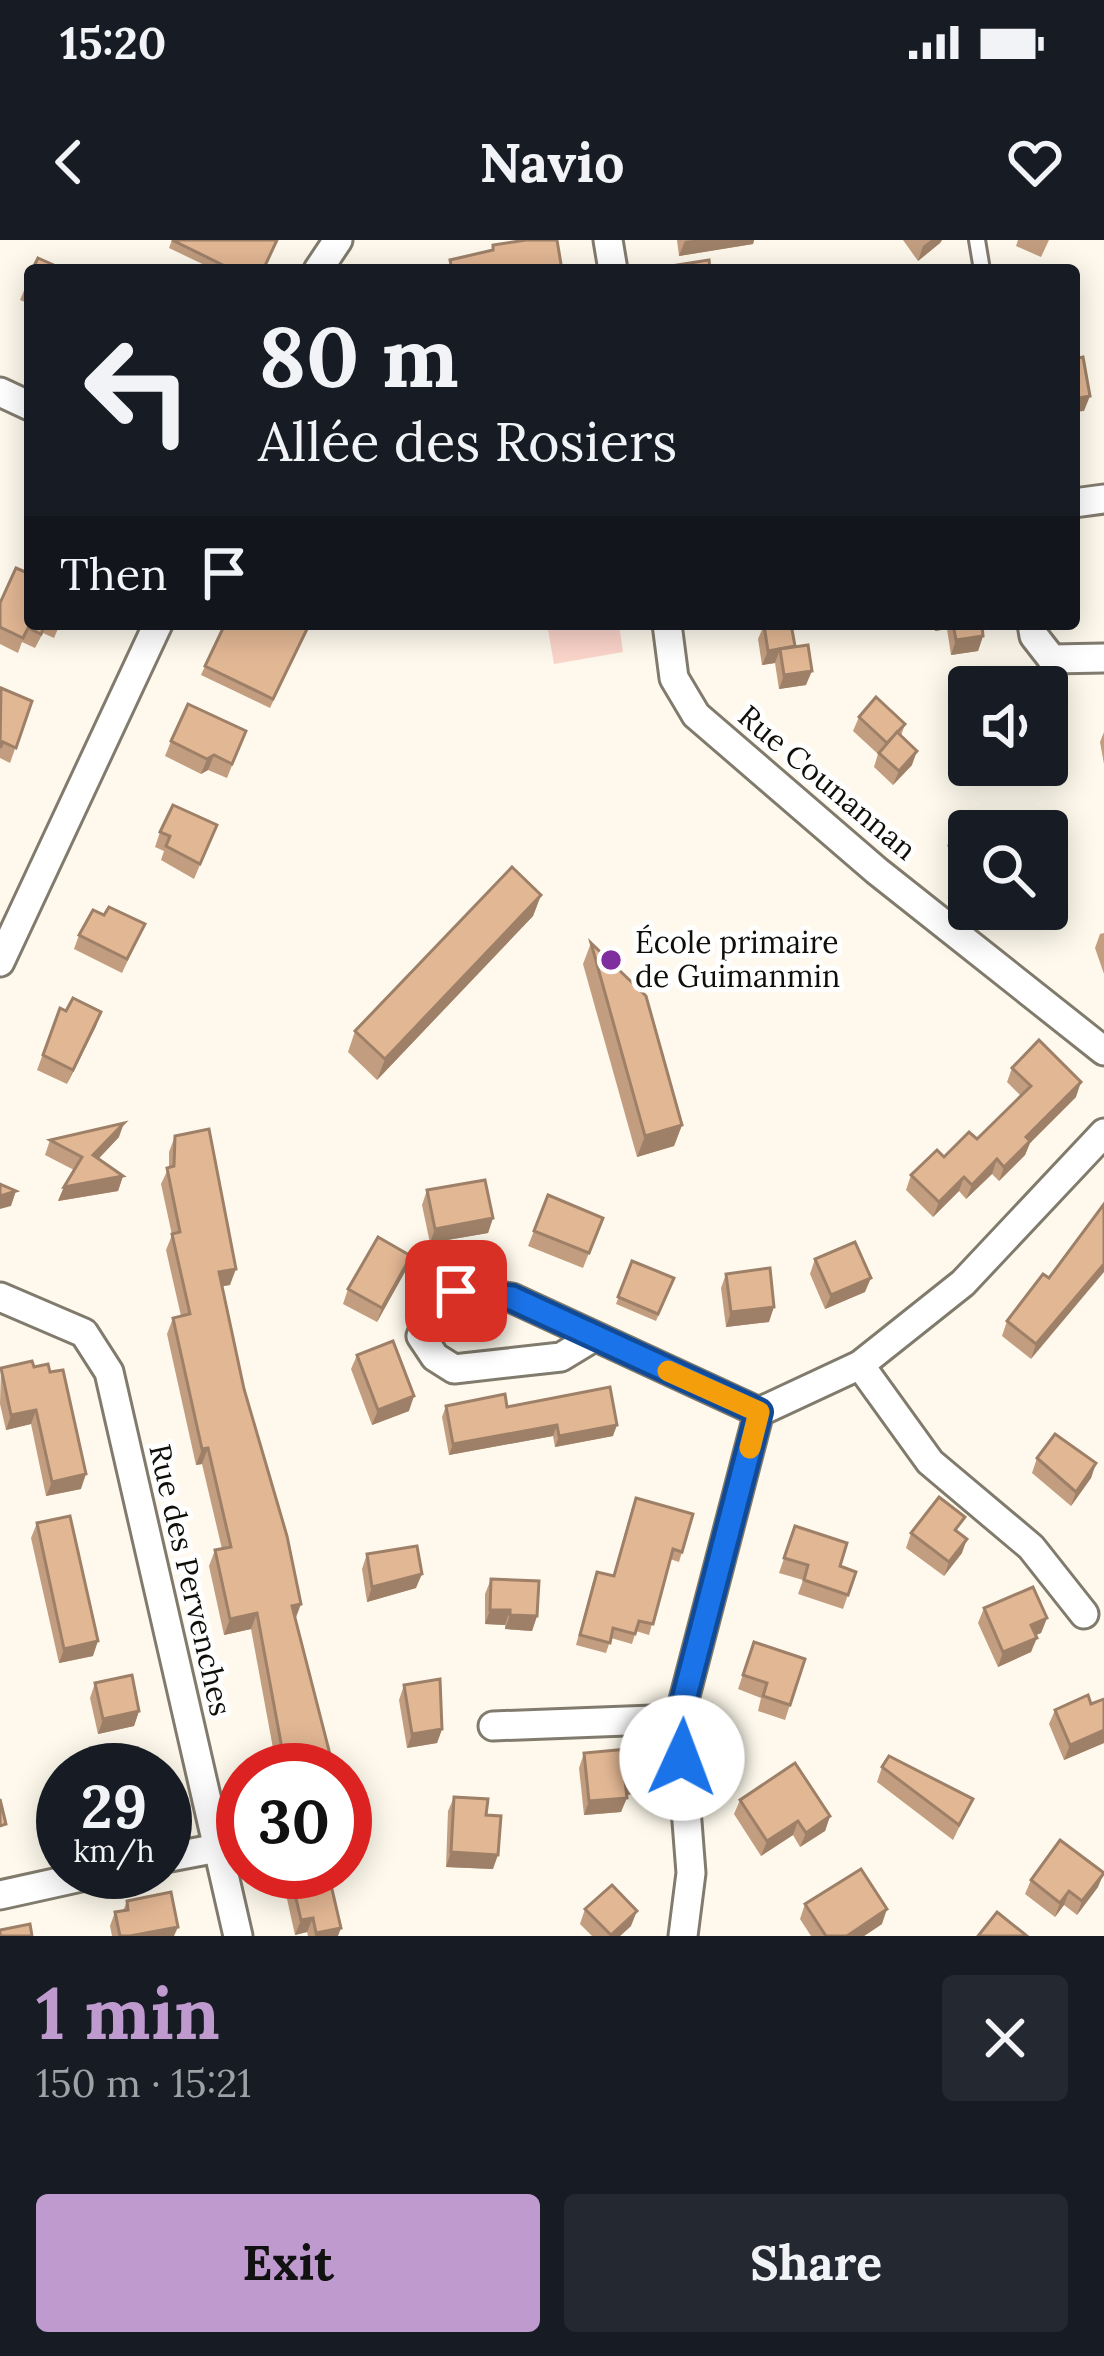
<!DOCTYPE html>
<meta charset="utf-8">
<style>
:root{--surface:#171b24;--page:#242831;--text:#f1f3f6;--muted:#9ea1a6;--accent:#be9ace}
body{margin:0;font-family:Lora,serif;background:var(--page);color:var(--text);height:100vh;display:flex;flex-direction:column;font-size:45px;white-space:nowrap}
*{box-sizing:border-box;margin:0}
p{font-size:39px;color:var(--muted)}
.icon{flex:none;width:66px;height:66px;fill:none;stroke:currentColor;stroke-width:2;stroke-linecap:round;stroke-linejoin:round}
.map{position:relative;height:1696px;overflow:hidden}
.side{display:flex;flex-direction:column;background:var(--surface);flex:1}
.side>*{flex:none}
.guide{position:absolute;left:24px;top:24px;width:1056px;height:366px;border-radius:12px;box-shadow:0 6px 30px #0003;background:#171b24;color:var(--text);overflow:hidden}
.controls{position:absolute;left:948px;top:426px;display:grid;gap:24px}
.controls a{display:grid;place-items:center;width:120px;height:120px;border-radius:12px;background:var(--surface);box-shadow:0 6px 30px #0003;font-size:60px}
.speed{position:absolute;left:36px;top:1503px;display:flex;gap:24px;font-size:60px;font-weight:700;text-align:center}
.speed>*{display:grid;place-content:center;width:156px;height:156px;border-radius:50%;background:var(--surface);box-shadow:0 6px 30px #0003;line-height:1}
.speed small{font-size:30px;font-weight:400}
.speed .limit{border:18px solid #d22;background:#fff;color:#111}
.pin{position:absolute;display:grid;place-items:center;width:102px;height:102px;color:#fff;margin:-51px;border-radius:24px;box-shadow:0 6px 18px #0006}
.me{position:absolute;width:132px;margin:-66px;rotate:2deg;stroke-linejoin:round;filter:drop-shadow(0 0 9px #0008)}
.turn{display:flex;align-items:center;gap:42px;height:252px;padding:0 36px;font-size:54px}
.turn .icon{width:156px;height:156px;stroke-width:2.5}
.turn b{display:block;font-size:84px;line-height:102px}
.then{display:flex;align-items:center;height:114px;padding:0 36px;background:#0003;gap:24px;font-size:45px}
.round{display:grid;place-items:center;flex:none;width:126px;height:126px;border-radius:12px;background:var(--page)}
.overview{display:flex;align-items:center;justify-content:space-between;height:204px;padding:0 36px}
h1{font-size:72px;font-weight:700;line-height:90px;color:var(--accent)}
.primary-button{display:flex;gap:24px;margin-top:auto;padding:24px 36px}
.primary-button a{flex:1;height:138px;border-radius:12px;background:var(--accent);color:#111;font-size:48px;font-weight:700;line-height:138px;text-align:center}
.primary-button a+a{background:var(--page);color:var(--text)}
.status{display:flex;justify-content:space-between;align-items:center;height:84px;padding:0 60px;background:var(--surface);direction:ltr}
.status svg{height:33px;fill:currentColor}
header{display:flex;justify-content:space-between;align-items:center;height:156px;padding:0 36px;background:var(--surface);font-size:54px;font-weight:700}
.map>svg:first-child{display:block}
</style>
<div class="status"><b>15:20</b><svg viewBox="0 0 49 12"><path d="M0 12V9h3v3zM5 12V6h3v6zM10 12V3h3v9zM15 12V0h3v12zM26 1h20v11H26zM47 4h2v5h-2z"/></svg></div>
<header><svg class="icon" aria-label="back" viewBox="0 0 24 24"><path d="M15 5l-7 7 7 7"/></svg>Navio<svg class="icon" aria-label="heart" viewBox="0 0 24 24"><path d="M12 20l-8-8c-3-5 5-10 8-4 3-6 11-1 8 4z"/></svg></header>
<div class="map">
<svg width="1104" height="1696" viewBox="0 0 1104 1696">
<rect width="100%" height="100%" fill="#fef9ec"/>
<!-- green -->
<polygon fill="#fbd4ca" points="547,384 619,384 623,412 554,424"/>
<g fill="none" stroke-linecap="round" stroke-linejoin="round">
<defs>
<g id="lane">
<polyline points="977,0 982,30"/>
<polyline points="1035,447 1052,419"/>
</g>
<g id="street">
<polyline points="608,0 613,30"/>
<polyline points="318,30 338,0"/>
<polyline points="0,152 30,166"/>
<polyline points="1074,263 1104,259"/>
<polyline points="667,384 674,438 696,475 877,631 1104,811"/>
<polyline points="1032,384 1034,396 1052,419 1104,418"/>
<polyline points="0,722 158,384"/>
<polyline points="0,1057 84,1093 109,1132 238,1696"/>
<polyline points="594,1097 561,1117 454,1129 435,1117 421,1096 433,1066 456,1050 512,1058 759,1172"/>
<polyline points="860,1125 930,1222 1031,1307 1084,1374"/>
<polyline points="759,1172 860,1125 963,1043 1104,893"/>
<polyline points="493,1486 679,1479"/>
<polyline points="165,1618 218,1608"/>
<polyline points="0,1655 104,1632"/>
<polyline points="683,1696 691,1633 679,1479 759,1172"/>
</g>
</defs>
<!-- lane casing -->
<use href="#lane" stroke="#807b6c" stroke-width="20"/>
<!-- street casing -->
<use href="#street" stroke="#807b6c" stroke-width="33"/>
<!-- lane -->
<use href="#lane" stroke="#fff" stroke-width="14"/>
<!-- street -->
<use href="#street" stroke="#fff" stroke-width="27"/>
</g>
<!-- wall -->
<g fill="#c29d7f">
<polygon points="172,0 264,30 215,30 169,8"/>
<polygon points="677,0 754,0 753,4 679,16"/>
<polygon points="903,0 942,0 940,3 918,21"/>
<polygon points="1018,0 1049,0 1041,17 1016,6"/>
<polygon points="30,36 30,64 20,60"/>
<polygon points="0,363 30,384 60,384 54,398 43,393 35,408 22,402 18,413 0,404"/>
<polygon points="934,384 982,384 983,396 978,411 951,415 947,389 935,391"/>
<polygon points="764,385 795,406 806,445 779,449 775,423 762,425 758,399"/>
<polygon points="308,387 270,468 201,435 205,426 247,388"/>
<polygon points="0,449 32,461 10,523 0,518"/>
<polygon points="859,477 905,484 901,496 912,525 893,545 874,527 878,514 853,491"/>
<polygon points="246,491 227,538 208,530 201,534 165,516 171,501"/>
<polygon points="1104,492 1104,524 1100,502"/>
<polygon points="217,585 194,639 161,620 164,611 155,607 160,592"/>
<polygon points="990,589 969,591 968,624 947,606 953,591"/>
<polygon points="541,655 533,676 377,840 348,812 355,791"/>
<polygon points="104,675 145,684 122,733 74,709 79,695"/>
<polygon points="1104,693 1104,734 1095,708 1100,694"/>
<polygon points="591,703 682,885 674,906 637,917 583,724"/>
<polygon points="60,768 96,786 67,844 37,830"/>
<polygon points="1012,828 1076,857 1030,903 1025,915 999,941 992,934 966,959 959,951 933,977 906,950 911,935 977,899 1021,856 1007,842"/>
<polygon points="175,896 230,1045 222,1046 295,1380 334,1530 277,1530 251,1389 224,1395 209,1326 215,1310 222,1309 202,1224 196,1225 167,1094 173,1078 181,1076 166,1010 172,995 161,944 169,927 169,912"/>
<polygon points="119,897 98,919 123,936 118,951 58,961 64,947 74,930 45,915 50,900"/>
<polygon points="427,950 493,978 488,993 430,1003 422,965"/>
<polygon points="548,955 603,978 583,1028 528,1006"/>
<polygon points="1104,964 1031,1119 1002,1096 1007,1081 1049,1038"/>
<polygon points="815,1019 865,1052 825,1069 810,1034"/>
<polygon points="632,1021 674,1038 656,1081 616,1064"/>
<polygon points="406,1030 377,1082 343,1064 348,1049"/>
<polygon points="726,1034 769,1082 726,1087 721,1048"/>
<polygon points="357,1115 409,1171 372,1185 351,1129"/>
<polygon points="32,1121 81,1249 46,1256 31,1184 6,1190 0,1164 1,1128"/>
<polygon points="446,1166 507,1167 613,1196 555,1207 553,1196 449,1215 442,1177"/>
<polygon points="1037,1218 1096,1223 1091,1238 1071,1266 1032,1233"/>
<polygon points="632,1268 682,1312 679,1322 670,1319 649,1395 636,1391 632,1404 611,1398 606,1413 576,1405 593,1342 613,1336"/>
<polygon points="37,1283 93,1416 59,1423 31,1298"/>
<polygon points="795,1286 840,1326 856,1332 843,1369 798,1354 803,1340 779,1333"/>
<polygon points="911,1293 959,1293 962,1313 944,1336 906,1308"/>
<polygon points="367,1314 416,1348 367,1362 362,1329"/>
<polygon points="491,1339 537,1376 532,1391 505,1389 505,1385 485,1384 485,1354"/>
<polygon points="984,1368 1047,1378 1041,1393 1036,1395 1031,1412 998,1427 978,1383"/>
<polygon points="754,1402 805,1419 785,1480 758,1471 761,1458 738,1449"/>
<polygon points="95,1443 139,1471 134,1486 98,1494 90,1458"/>
<polygon points="404,1445 442,1489 437,1503 407,1508 399,1460"/>
<polygon points="1104,1459 1104,1503 1064,1520 1049,1484 1055,1470 1091,1464"/>
<polygon points="584,1513 641,1540 636,1554 626,1555 621,1572 584,1575 579,1528"/>
<polygon points="882,1527 973,1559 953,1600 877,1542"/>
<polygon points="454,1557 486,1575 493,1629 446,1627 448,1571"/>
<polygon points="740,1560 830,1576 825,1591 800,1607 793,1595 761,1616 734,1574"/>
<polygon points="281,1632 328,1632 338,1696 308,1696 307,1692 295,1695"/>
<polygon points="1031,1640 1098,1647 1077,1675 1064,1665 1055,1677 1025,1654"/>
<polygon points="127,1661 174,1696 112,1696 110,1686 115,1672 123,1671"/>
<polygon points="805,1664 882,1684 864,1696 811,1696 800,1679"/>
<polygon points="585,1669 631,1686 620,1696 592,1696 580,1684"/>
</g>
<!-- shaded-wall -->
<g fill="#9e8068">
<polygon points="693,0 754,0 753,4 679,16 685,1"/>
<polygon points="931,0 942,0 940,3 918,21 923,6"/>
<polygon points="1090,156 1084,171 1074,172 1074,159"/>
<polygon points="937,384 949,384 947,389 935,391"/>
<polygon points="983,396 978,411 951,415 956,400"/>
<polygon points="795,406 780,409 775,423 762,425 768,411"/>
<polygon points="812,431 806,445 779,449 784,435"/>
<polygon points="917,511 912,525 893,545 899,531"/>
<polygon points="214,515 208,530 201,534 207,519"/>
<polygon points="541,655 533,676 377,840 385,819"/>
<polygon points="101,772 96,786 67,844 73,830"/>
<polygon points="1081,842 1076,857 1030,903 1025,915 999,941 1004,927 1026,897"/>
<polygon points="124,883 119,897 88,930 93,915"/>
<polygon points="682,885 674,906 637,917 645,896"/>
<polygon points="997,919 992,934 966,959 972,945"/>
<polygon points="123,936 118,951 58,961 64,947"/>
<polygon points="964,937 959,951 933,977 939,962"/>
<polygon points="16,951 11,966 0,969 0,956"/>
<polygon points="493,978 488,993 430,1003 435,989"/>
<polygon points="411,1016 406,1030 377,1082 382,1068"/>
<polygon points="1104,1024 1104,1032 1031,1119 1036,1104"/>
<polygon points="236,1029 230,1045 213,1048 219,1032"/>
<polygon points="871,1038 865,1052 825,1069 831,1055"/>
<polygon points="774,1067 769,1082 726,1087 731,1072"/>
<polygon points="414,1156 409,1171 372,1185 378,1170"/>
<polygon points="36,1170 31,1184 6,1190 11,1175"/>
<polygon points="557,1185 553,1196 449,1215 453,1204"/>
<polygon points="617,1185 613,1196 555,1207 559,1196"/>
<polygon points="208,1208 202,1224 196,1225 202,1209"/>
<polygon points="1096,1223 1091,1238 1071,1266 1076,1252"/>
<polygon points="86,1234 81,1249 46,1256 52,1242"/>
<polygon points="967,1299 962,1313 944,1336 949,1322"/>
<polygon points="422,1334 416,1348 367,1362 372,1347"/>
<polygon points="301,1364 295,1380 292,1366"/>
<polygon points="490,1370 510,1370 505,1385 485,1384"/>
<polygon points="257,1373 251,1389 224,1395 230,1379"/>
<polygon points="510,1375 537,1376 532,1391 505,1389"/>
<polygon points="1047,1378 1041,1393 1026,1399 1031,1385"/>
<polygon points="1037,1398 1031,1412 998,1427 1003,1412"/>
<polygon points="98,1401 93,1416 59,1423 64,1409"/>
<polygon points="139,1471 134,1486 98,1494 103,1479"/>
<polygon points="442,1489 437,1503 407,1508 412,1494"/>
<polygon points="1104,1490 1104,1503 1064,1520 1070,1505"/>
<polygon points="641,1540 636,1554 619,1555 625,1541"/>
<polygon points="627,1558 621,1572 584,1575 589,1561"/>
<polygon points="830,1576 825,1591 800,1607 806,1593"/>
<polygon points="798,1581 793,1595 761,1616 767,1601"/>
<polygon points="451,1612 498,1615 493,1629 446,1627"/>
<polygon points="1104,1633 1098,1647 1077,1675 1082,1661"/>
<polygon points="1069,1651 1064,1665 1055,1677 1060,1663"/>
<polygon points="887,1669 882,1684 864,1696 847,1696"/>
<polygon points="637,1671 631,1686 620,1696 611,1696"/>
<polygon points="313,1678 307,1692 295,1695 301,1680"/>
<polygon points="178,1687 174,1696 130,1696"/>
<polygon points="341,1688 338,1696 315,1696 316,1693"/>
</g>
<!-- building -->
<g fill="#e2b794" stroke="#9e8068" stroke-width="3">
<polygon points="172,0 277,0 263,30 233,30"/>
<polygon points="526,0 557,0 562,30 452,30 450,20 493,10 493,5"/>
<polygon points="38,18 65,30 32,30"/>
<polygon points="709,20 710,30 672,30 671,26"/>
<polygon points="1083,117 1090,156 1074,159 1074,119"/>
<polygon points="16,328 30,334 30,384 45,384 41,394 28,388 23,398 0,387 0,363"/>
<polygon points="225,384 238,384 247,388 249,384 301,384 308,387 273,459 205,426"/>
<polygon points="791,384 795,406 768,411 764,385"/>
<polygon points="953,384 982,384 983,396 956,400"/>
<polygon points="808,405 812,431 784,435 780,409"/>
<polygon points="1,448 32,461 16,508 3,502 0,508"/>
<polygon points="876,457 905,484 887,503 859,477"/>
<polygon points="188,464 246,491 232,524 214,515 207,519 171,501"/>
<polygon points="897,492 917,511 899,531 879,513"/>
<polygon points="173,565 217,585 200,624 166,606 170,596 160,592"/>
<polygon points="971,572 990,589 999,580 1011,591 969,591 969,606 953,591"/>
<polygon points="512,627 541,655 385,819 355,791"/>
<polygon points="109,667 145,684 127,719 79,695 93,670 104,675"/>
<polygon points="591,703 646,756 682,885 645,896"/>
<polygon points="73,758 101,772 73,830 43,815 60,768 66,771"/>
<polygon points="1039,800 1081,842 1026,897 1030,901 1004,927 997,919 972,945 964,937 939,962 911,935 937,910 944,917 969,892 977,899 1031,846 1012,828"/>
<polygon points="124,883 93,915 123,936 64,947 82,917 50,900"/>
<polygon points="209,889 236,1029 219,1032 244,1149 287,1296 301,1364 292,1366 334,1530 286,1530 257,1373 230,1379 215,1310 231,1307 208,1208 202,1209 173,1078 190,1074 172,994 180,992 167,928 174,926 175,896"/>
<polygon points="485,940 493,978 435,989 427,950"/>
<polygon points="0,944 16,951 0,956"/>
<polygon points="548,955 603,978 589,1013 534,991"/>
<polygon points="1104,964 1104,1024 1036,1104 1007,1081 1043,1034 1049,1038"/>
<polygon points="378,997 411,1016 382,1068 348,1049"/>
<polygon points="855,1002 871,1038 831,1055 815,1019"/>
<polygon points="632,1021 674,1038 658,1074 618,1057"/>
<polygon points="770,1028 774,1067 731,1072 726,1034"/>
<polygon points="393,1101 414,1156 378,1170 357,1115"/>
<polygon points="32,1121 34,1127 48,1124 50,1132 63,1130 86,1234 52,1242 36,1170 11,1175 1,1128"/>
<polygon points="610,1147 617,1185 559,1196 557,1185 453,1204 446,1166 505,1154 507,1167"/>
<polygon points="1055,1194 1096,1223 1076,1252 1037,1218"/>
<polygon points="939,1257 965,1277 955,1290 967,1299 949,1322 911,1293"/>
<polygon points="636,1258 693,1274 682,1312 673,1309 653,1384 639,1381 635,1394 613,1388 610,1403 580,1395 597,1332 614,1336"/>
<polygon points="70,1276 98,1401 64,1409 37,1283"/>
<polygon points="795,1286 847,1303 840,1326 856,1332 848,1355 804,1340 808,1325 784,1318"/>
<polygon points="417,1306 422,1334 372,1347 367,1314"/>
<polygon points="491,1339 539,1341 537,1376 510,1375 510,1370 490,1370"/>
<polygon points="1033,1347 1047,1378 1031,1385 1037,1398 1003,1412 984,1368"/>
<polygon points="754,1402 805,1419 790,1465 763,1456 767,1443 743,1435"/>
<polygon points="132,1435 139,1471 103,1479 95,1443"/>
<polygon points="440,1439 442,1489 412,1494 404,1445"/>
<polygon points="1088,1455 1091,1464 1104,1459 1104,1490 1070,1505 1055,1470"/>
<polygon points="639,1508 641,1540 625,1541 627,1558 589,1561 584,1513"/>
<polygon points="889,1516 973,1559 959,1585 882,1527"/>
<polygon points="155,1521 157,1530 112,1530"/>
<polygon points="795,1523 830,1576 806,1593 798,1581 767,1601 740,1560"/>
<polygon points="454,1557 488,1559 486,1575 501,1576 498,1615 451,1612"/>
<polygon points="0,1559 6,1584 0,1586"/>
<polygon points="1060,1600 1104,1633 1082,1661 1069,1651 1060,1663 1031,1640"/>
<polygon points="861,1629 887,1669 847,1696 826,1696 805,1664"/>
<polygon points="290,1632 328,1632 341,1688 316,1693 313,1678 301,1680"/>
<polygon points="612,1645 637,1671 611,1695 585,1669"/>
<polygon points="171,1652 178,1687 130,1696 120,1696 115,1672 128,1670 127,1661"/>
<polygon points="997,1672 1027,1696 978,1696"/>
<polygon points="30,1684 32,1696 0,1696 0,1690"/>
</g>
<g fill="none" stroke-linecap="round" stroke-linejoin="round">
<defs>
<polyline id="route" points="456,1051 512,1058 759,1172 679,1479 682,1518"/>
</defs>
<!-- route casing -->
<use href="#route" stroke="#114b97" stroke-width="30"/>
<!-- route -->
<use href="#route" stroke="#1a73e8" stroke-width="21"/>
<!-- slow -->
<polyline stroke="#f59e0b" stroke-width="21" points="668,1131 759,1172 750,1208"/>
</g>
<!-- markers -->
<circle fill="#802e9e" stroke="#fff" stroke-width="4.5" cx="611" cy="720" r="12"/>
<g text-anchor="middle" stroke-width="10" stroke-linejoin="round" paint-order="stroke">
<!-- street labels -->
<g font-size="30" fill="#100e09" stroke="#fff">
<text transform="translate(827 543) rotate(40)" y="10">Rue Counannan</text>
<text transform="translate(190 1340) rotate(77)" y="10">Rue des Pervenches</text>
</g>
<!-- poi labels -->
<g font-size="30" fill="#100e09" stroke="#fff" text-anchor="start">
<text x="635" y="713">École primaire<tspan x="635" dy="34">de Guimanmin</tspan></text>
</g>
</g>
</svg>
<div class="controls">
<a><svg class="icon" aria-label="sound" viewBox="0 0 24 24"><path d="M4 9h4l5-4v14l-5-4H4zM17 9q2 3 0 6"/></svg></a>
<a><svg class="icon" aria-label="search" viewBox="0 0 24 24"><circle cx="10" cy="10" r="6"/><path d="M15 15l6 6"/></svg></a>
</div>
<div class="speed"><div>29<small>km/h</small></div><div class="limit">30</div></div>
<div class="pin" style="left:456px;top:1051px;background:#d93025"><svg class="icon" aria-label="arrive" viewBox="0 0 24 24"><path d="M6 21V4h12l-3 4 3 4H6"/></svg></div>
<svg class="me" style="left:682px;top:1518px" viewBox="-20 -20 40 40"><circle r="19" fill="#fff"/><path d="M0-13L10 11 0 6-10 11z" fill="#1a73e8"/></svg>
<div class="guide">
<div class="turn"><svg class="icon" aria-label="left" viewBox="0 0 24 24"><path d="M17 20v-9H6M10 6l-5 5 5 5"/></svg><div><b>80 m</b>Allée des Rosiers</div></div>
<div class="then">Then<svg class="icon" aria-label="arrive" viewBox="0 0 24 24"><path d="M6 21V4h12l-3 4 3 4H6"/></svg></div>
</div>
</div>
<section class="side">
<div class="overview"><div><h1>1 min</h1><p>150 m · 15:21</p></div><a class="round"><svg class="icon" aria-label="close" viewBox="0 0 24 24"><path d="M6 6l12 12M18 6L6 18"/></svg></a></div>
<div class="primary-button"><a>Exit</a><a>Share</a></div>
</section>
